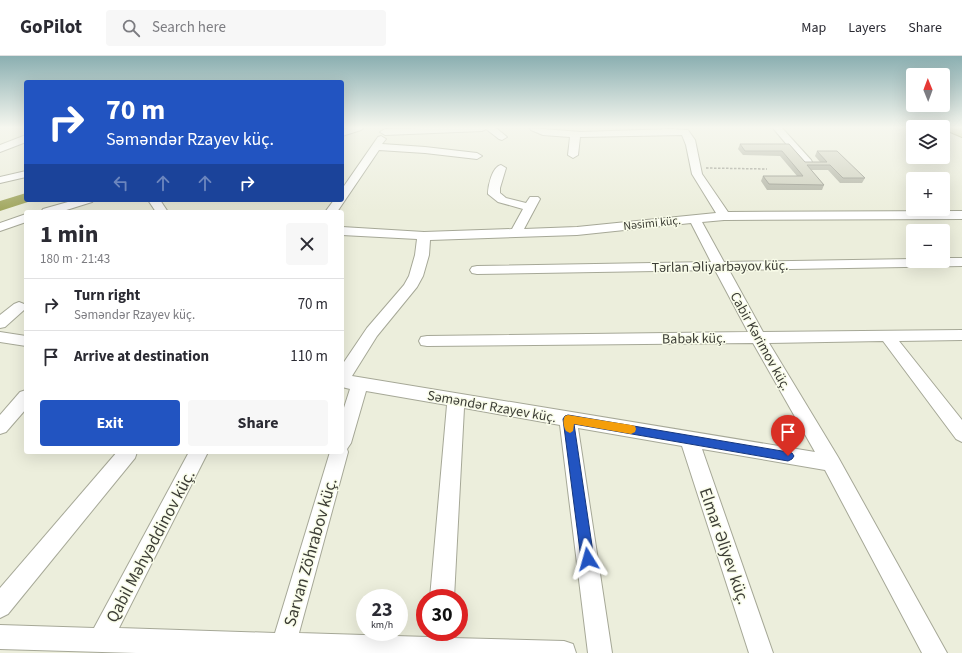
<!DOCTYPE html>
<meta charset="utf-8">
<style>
:root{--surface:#fff;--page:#f7f7f7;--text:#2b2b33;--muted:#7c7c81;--line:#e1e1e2;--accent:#2254c1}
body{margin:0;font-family:"Source Sans 3",sans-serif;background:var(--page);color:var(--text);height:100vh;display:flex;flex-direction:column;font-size:15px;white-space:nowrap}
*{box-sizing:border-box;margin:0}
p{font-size:13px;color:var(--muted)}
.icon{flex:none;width:22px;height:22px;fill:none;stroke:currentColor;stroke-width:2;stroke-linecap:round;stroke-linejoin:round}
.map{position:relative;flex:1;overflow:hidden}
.sheet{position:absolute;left:24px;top:154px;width:320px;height:244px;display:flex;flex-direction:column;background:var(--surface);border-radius:4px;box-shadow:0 4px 16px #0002}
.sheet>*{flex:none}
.hud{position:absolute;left:24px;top:24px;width:320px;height:122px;border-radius:4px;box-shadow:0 4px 16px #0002;background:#2254c1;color:#fff;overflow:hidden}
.needle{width:26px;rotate:359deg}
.fabs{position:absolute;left:906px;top:12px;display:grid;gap:8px}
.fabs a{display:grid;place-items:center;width:44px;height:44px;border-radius:4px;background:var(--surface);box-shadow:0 4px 16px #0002;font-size:20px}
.speed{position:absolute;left:356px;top:533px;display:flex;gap:8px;font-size:20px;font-weight:700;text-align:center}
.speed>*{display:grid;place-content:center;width:52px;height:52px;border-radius:50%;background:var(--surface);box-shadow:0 4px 16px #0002;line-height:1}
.speed small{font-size:10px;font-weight:400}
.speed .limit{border:6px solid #d22;background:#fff;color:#111}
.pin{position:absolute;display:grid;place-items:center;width:34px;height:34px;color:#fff;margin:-41px -17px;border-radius:50% 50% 50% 0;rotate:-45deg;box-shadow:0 0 4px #0007}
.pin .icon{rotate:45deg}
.me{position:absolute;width:44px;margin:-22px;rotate:352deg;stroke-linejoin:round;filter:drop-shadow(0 0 3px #0008)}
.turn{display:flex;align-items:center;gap:14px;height:84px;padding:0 16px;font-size:18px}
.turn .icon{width:52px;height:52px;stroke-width:2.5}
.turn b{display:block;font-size:28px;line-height:34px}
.lanes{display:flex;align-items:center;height:38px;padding:0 16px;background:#0003;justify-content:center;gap:20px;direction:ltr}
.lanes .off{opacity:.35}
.round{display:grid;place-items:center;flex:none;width:42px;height:42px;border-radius:4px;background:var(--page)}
.overview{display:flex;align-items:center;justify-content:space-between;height:68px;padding:0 16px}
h1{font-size:24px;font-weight:700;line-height:30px}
.action{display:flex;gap:8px;margin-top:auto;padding:8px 16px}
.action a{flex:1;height:46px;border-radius:4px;background:var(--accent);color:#fff;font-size:16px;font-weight:700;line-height:46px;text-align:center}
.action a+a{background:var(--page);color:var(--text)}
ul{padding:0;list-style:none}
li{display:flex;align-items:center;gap:12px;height:52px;padding:0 16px;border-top:1px solid var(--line)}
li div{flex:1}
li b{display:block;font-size:15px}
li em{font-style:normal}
header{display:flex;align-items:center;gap:24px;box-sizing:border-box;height:56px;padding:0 20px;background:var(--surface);border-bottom:1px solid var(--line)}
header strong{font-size:19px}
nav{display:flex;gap:22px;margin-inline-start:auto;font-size:14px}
.search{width:280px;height:36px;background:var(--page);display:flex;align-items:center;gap:10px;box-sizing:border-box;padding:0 14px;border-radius:4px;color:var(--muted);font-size:15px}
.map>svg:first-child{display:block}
</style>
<header>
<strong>GoPilot</strong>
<div class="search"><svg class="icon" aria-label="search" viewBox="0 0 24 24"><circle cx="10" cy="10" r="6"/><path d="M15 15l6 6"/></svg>Search here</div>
<nav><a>Map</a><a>Layers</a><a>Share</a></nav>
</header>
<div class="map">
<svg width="962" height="597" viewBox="0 0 962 597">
<rect width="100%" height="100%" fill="#eceedc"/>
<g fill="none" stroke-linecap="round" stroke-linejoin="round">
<!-- river -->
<polygon fill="#a1a75f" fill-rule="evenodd" points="26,137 26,144 32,144 31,145 0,155 0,145"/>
<defs>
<g id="minor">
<polygon points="349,72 363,72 361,74 342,80 342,74"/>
<polygon points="421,72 496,72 507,81 502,84 499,83 486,73 482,75 385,79 380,76 385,73"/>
<path d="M530 72 581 76 671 73 688 74 695 84 702 118 728 156 962 155V163L724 164 702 166 724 206 913 203V205H943V202H962V210L729 214 763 276 962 274V284L899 285 962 364V386L956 383 883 285 769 287 838 401 947 597H922L825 414 702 393 773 597H749L682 390 578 372 612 597H588L560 369 464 352 454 542H430L447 349 366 335 351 387 347 393 348 396 299 577 428 581V576H452V582L564 585 573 588 576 597H136L0 593V569L94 572 189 396H208L119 572 275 577 330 396H342V358L350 333 342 331V309L367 272 404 229 409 220 415 199 417 183 342 179V171L424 176 512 173 523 153 498 146 488 138C488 130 492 111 501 109L506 112 500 132V137L506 142 526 147 530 141H538L540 143 524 173 577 171 716 157 692 118 686 89 682 79 580 81 578 99 573 102 568 99 570 81 543 79 531 74ZM691 167 711 206 477 210 472 211 470 214 472 217 477 218 715 214 748 276 427 280 421 281 419 285 421 289 427 290 753 287 815 396 352 320 377 280 417 231 423 220 429 199 430 184 577 179Z"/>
<polygon points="773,72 782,72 811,104 812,106 811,108 803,108"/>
<polygon points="26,79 26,86 0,96 0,89"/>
<polygon points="381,80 386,83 382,88 425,91 477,97 482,100 477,103 425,97 379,94 337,156 325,156 334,144 342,144 342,133 378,81"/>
<polygon points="26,115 26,121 0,127 0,121"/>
<polygon points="75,144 94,144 92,146 60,156 41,156 43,153"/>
<polygon points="148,144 160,144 168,156 156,156"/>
<polygon points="26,158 26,166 0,175 0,167"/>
<polygon points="19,246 24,248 26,251 24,254 5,271 0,272 0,259 14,248"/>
<polygon points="0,276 26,280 26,290 0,286"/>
<polygon points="26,334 26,353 6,376 0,378 0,359 20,336"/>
<polygon points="117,396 137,396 135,402 8,558 0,562 0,532"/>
</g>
<polygon id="major" points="946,72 962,72 962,81 948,75"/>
</defs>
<!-- minor casing -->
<use href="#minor" stroke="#a6a897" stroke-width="2"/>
<!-- major casing -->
<use href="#major" stroke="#878c58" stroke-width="2"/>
<!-- path -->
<polyline stroke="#95968a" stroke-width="1.5" stroke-dasharray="2.5 1.5" stroke-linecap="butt" points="706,112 767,113"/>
<!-- minor -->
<use href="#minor" fill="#fff" fill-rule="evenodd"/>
<!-- major -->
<use href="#major" fill="#d0d4a6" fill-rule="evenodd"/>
</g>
<!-- wall -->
<polygon fill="#afb1a2" points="740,88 789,88 805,106 820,106 815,100 817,95 865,122 862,127 840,127 828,114 811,114 824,129 822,134 767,134 761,125 763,120 797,120 780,100 743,99 738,93"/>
<!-- building -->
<polygon fill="#cccebc" stroke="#8f9084" points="740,88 789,88 805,106 827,106 817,95 837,95 865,122 843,122 830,109 807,109 824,129 769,128 763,120 803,120 782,95 745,95"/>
<!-- sky -->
<linearGradient id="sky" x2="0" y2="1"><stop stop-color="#8bafb1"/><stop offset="0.46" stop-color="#f6f7ef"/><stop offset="1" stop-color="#f6f7ef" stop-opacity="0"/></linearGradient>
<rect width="962" height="155" fill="url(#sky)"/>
<!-- route -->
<polygon fill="#2254c1" stroke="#16377d" points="568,359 788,396 792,397 794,400 792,403 788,405 574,368 594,503 592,508 588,510 583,508 581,503 563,363 565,360"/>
<!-- slow -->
<path fill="#f59e0b" d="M568 359 631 369 635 370 636 373 635 376 631 378 574 368 573 375 570 377 566 375C564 371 562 365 565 360Z"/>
<g text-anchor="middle" stroke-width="3" stroke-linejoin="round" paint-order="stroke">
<!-- far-street labels -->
<g font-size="12" fill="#3c3d36" stroke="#f9fce9">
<text transform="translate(652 167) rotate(-6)" y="4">Nəsimi küç.</text>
</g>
<!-- street labels -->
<g font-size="14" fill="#3c3d36" stroke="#f9fce9">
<text transform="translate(720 210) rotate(-1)" y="5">Tərlan Əliyarbəyov küç.</text>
<text transform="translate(694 282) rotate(-1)" y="5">Babək küç.</text>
<text transform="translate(761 285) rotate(61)" y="5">Cabir Kərimov küç.</text>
<text transform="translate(492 350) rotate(10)" y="5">Səməndər Rzayev küç.</text>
</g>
<!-- near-street labels -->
<g font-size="17" fill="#3c3d36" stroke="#f9fce9">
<text transform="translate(150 490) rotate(-62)" y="6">Qabil Məhyəddinov küç.</text>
<text transform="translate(725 490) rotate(71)" y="6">Elmar Əliyev küç.</text>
<text transform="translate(310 496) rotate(-74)" y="6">Sarvan Zöhrabov küç.</text>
</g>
</g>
</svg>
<div class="fabs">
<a><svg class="needle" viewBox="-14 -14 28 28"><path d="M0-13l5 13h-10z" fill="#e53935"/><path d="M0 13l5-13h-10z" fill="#7c7c81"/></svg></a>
<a><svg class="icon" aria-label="layers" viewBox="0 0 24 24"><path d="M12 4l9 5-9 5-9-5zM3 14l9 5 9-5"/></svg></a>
<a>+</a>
<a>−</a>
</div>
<div class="speed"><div>23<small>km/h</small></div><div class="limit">30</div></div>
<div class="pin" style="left:788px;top:400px;background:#d93025"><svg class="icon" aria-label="arrive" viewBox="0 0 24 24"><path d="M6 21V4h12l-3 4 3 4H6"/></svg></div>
<svg class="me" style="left:588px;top:503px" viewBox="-20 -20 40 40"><path d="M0-17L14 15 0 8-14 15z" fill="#2254c1" stroke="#fff" stroke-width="4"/></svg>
<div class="hud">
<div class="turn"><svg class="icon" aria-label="right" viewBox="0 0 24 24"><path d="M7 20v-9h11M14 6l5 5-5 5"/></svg><div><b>70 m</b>Səməndər Rzayev küç.</div></div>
<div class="lanes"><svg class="icon off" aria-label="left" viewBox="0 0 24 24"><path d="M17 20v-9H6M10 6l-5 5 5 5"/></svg><svg class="icon off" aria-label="ahead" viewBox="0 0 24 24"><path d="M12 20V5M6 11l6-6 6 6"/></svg><svg class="icon off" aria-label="ahead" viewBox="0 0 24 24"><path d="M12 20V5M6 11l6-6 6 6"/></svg><svg class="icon" aria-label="right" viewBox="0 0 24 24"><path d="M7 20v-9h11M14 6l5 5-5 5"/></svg></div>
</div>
<section class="sheet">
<div class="overview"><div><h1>1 min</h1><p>180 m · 21:43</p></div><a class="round"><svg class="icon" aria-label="close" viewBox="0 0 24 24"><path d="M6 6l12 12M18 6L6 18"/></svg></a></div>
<ul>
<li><svg class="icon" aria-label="right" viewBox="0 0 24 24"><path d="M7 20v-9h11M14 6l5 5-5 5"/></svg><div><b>Turn right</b><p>Səməndər Rzayev küç.</p></div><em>70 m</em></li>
<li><svg class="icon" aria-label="arrive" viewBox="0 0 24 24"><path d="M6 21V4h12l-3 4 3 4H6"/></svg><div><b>Arrive at destination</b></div><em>110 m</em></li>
</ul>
<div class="action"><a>Exit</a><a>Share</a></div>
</section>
</div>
